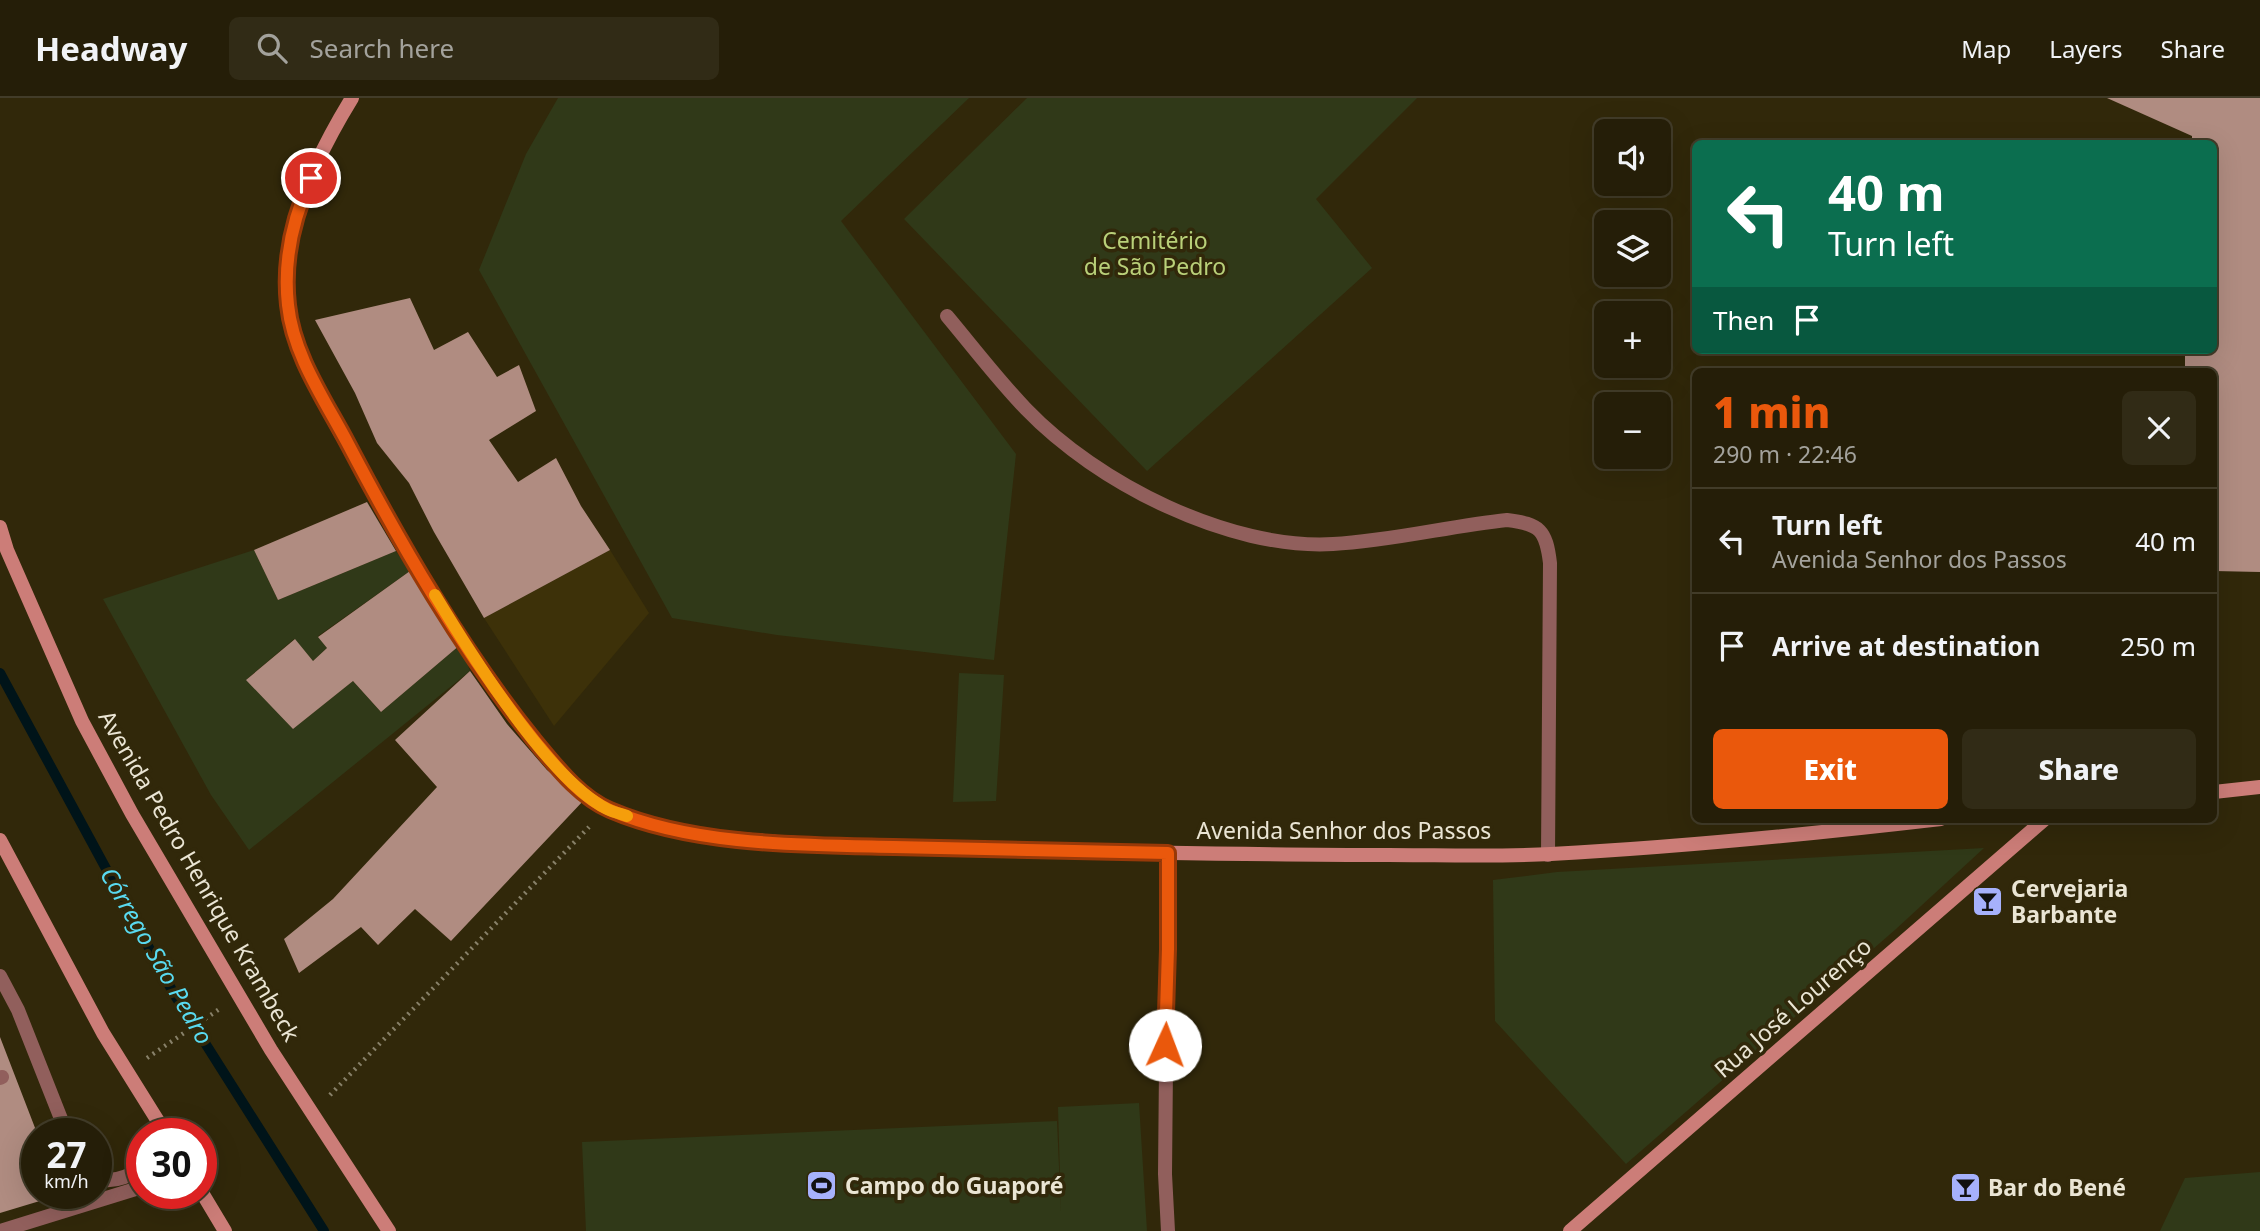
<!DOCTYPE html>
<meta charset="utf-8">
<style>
:root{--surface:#251e08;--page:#312b16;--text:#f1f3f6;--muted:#a3a29c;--line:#423c29;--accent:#ea580c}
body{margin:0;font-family:"Noto Sans",sans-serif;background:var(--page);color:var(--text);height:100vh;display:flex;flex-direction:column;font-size:26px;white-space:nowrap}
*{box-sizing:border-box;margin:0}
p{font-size:23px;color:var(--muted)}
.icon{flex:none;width:38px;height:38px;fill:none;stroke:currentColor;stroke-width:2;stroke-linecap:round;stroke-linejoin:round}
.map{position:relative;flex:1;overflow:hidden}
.drawer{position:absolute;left:1692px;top:270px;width:525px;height:455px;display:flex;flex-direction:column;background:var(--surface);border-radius:10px;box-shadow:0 7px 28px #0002,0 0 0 2px var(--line)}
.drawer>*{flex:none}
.banner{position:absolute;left:1692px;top:42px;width:525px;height:214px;border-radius:10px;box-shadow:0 7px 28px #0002,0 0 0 2px var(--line);background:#0b6e4f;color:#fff;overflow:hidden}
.buttons{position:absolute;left:1594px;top:21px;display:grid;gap:14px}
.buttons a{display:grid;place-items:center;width:77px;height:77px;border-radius:10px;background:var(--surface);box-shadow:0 7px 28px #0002,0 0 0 2px var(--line);font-size:35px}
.speed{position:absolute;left:21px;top:1020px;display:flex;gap:14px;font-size:35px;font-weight:700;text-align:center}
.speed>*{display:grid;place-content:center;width:91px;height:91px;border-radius:50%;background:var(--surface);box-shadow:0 7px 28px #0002,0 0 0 2px var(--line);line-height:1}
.speed small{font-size:18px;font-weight:400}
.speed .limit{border:10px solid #d22;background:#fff;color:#111}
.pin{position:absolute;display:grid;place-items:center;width:60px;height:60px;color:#fff;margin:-30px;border:4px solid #fff;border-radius:50%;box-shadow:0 2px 7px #0007}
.me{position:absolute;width:77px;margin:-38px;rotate:2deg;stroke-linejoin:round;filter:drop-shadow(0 0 5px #0008)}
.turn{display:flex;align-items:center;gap:24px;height:147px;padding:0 21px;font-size:32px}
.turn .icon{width:91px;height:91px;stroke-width:2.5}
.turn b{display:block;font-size:49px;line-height:60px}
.then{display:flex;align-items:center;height:66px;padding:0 21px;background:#0003;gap:14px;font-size:26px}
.round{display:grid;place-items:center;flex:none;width:74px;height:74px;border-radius:10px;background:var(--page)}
.head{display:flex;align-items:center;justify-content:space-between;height:119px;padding:0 21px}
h1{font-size:42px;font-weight:800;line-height:52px;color:var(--accent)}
.button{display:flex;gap:14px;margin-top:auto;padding:14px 21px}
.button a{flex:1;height:80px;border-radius:10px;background:var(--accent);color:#fff;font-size:28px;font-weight:800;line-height:80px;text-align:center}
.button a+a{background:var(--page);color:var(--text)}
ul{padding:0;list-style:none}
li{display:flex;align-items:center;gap:21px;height:105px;padding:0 21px;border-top:2px solid var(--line)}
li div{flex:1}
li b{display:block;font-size:26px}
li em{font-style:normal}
header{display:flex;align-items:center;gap:42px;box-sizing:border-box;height:98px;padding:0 35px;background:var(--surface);border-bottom:2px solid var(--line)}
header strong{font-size:33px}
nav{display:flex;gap:38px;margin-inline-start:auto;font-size:24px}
.search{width:490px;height:63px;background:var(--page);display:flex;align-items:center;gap:18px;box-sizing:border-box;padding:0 24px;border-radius:10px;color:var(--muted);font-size:26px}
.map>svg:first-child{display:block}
</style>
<header>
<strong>Headway</strong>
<div class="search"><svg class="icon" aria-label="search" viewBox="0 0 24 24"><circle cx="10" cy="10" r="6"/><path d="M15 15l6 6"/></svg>Search here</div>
<nav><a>Map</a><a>Layers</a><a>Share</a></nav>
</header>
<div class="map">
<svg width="2260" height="1133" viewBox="0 0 2260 1133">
<rect width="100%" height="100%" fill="#31280a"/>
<!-- built -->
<polygon fill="#3d3109" points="610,452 649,515 554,628 484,520"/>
<!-- green -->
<g fill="#303918">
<polygon points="558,0 969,0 841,123 1016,356 994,562 777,537 672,520 479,172 526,56"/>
<polygon points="1027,0 1417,0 1316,101 1372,170 1147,373 904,121"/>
<polygon points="254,452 278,502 396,453 410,473 318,538 327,550 313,563 294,541 247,581 293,631 353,583 381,614 460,547 470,573 249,752 211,697 103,501"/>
<polygon points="959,575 1004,577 996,703 953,704"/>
<polygon points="1984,750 1896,831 1626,1066 1495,923 1493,782 1557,774"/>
<polygon points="1139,1005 1147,1133 586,1133 582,1044 1057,1023 1061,1115 1058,1009"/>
<polygon points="2260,1074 2260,1133 2160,1133 2185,1080"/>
</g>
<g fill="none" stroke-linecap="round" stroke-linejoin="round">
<!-- stream -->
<polyline stroke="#001419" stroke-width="10" points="0,575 174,896 324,1133"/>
</g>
<!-- building -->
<g fill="#b08c81">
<polygon points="2107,0 2260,0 2260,474 2214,473 2214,273 2185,273 2185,252 2214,252 2214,46 2192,46 2192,38"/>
<polygon points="410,200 434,252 468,234 497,279 519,267 536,313 489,342 518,384 556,360 581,408 610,452 484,520 434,434 409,385 377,345 355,295 315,222"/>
<polygon points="367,404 396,453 278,502 254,452"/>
<polygon points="410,473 460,547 381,614 353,583 293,631 246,582 295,541 313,563 327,550 318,539"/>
<polygon points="470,573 507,626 547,672 584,702 451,843 415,811 378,847 361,829 299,875 284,841 333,801 437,689 395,642"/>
<polygon points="0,939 37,1035 37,1096 63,1096 0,1115"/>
</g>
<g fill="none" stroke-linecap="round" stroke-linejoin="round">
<!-- path -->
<g stroke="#888169" stroke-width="4.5" stroke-dasharray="2 5" stroke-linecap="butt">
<polyline points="147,960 221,910"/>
<polyline points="330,997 589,729"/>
</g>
<!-- lane -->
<polyline stroke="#915f5c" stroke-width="14" points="0,980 2,979"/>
<!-- street -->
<g stroke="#915f5c" stroke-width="14">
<path d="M947 218C973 249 998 282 1026 311 1097 385 1229 452 1333 446 1392 443 1449 428 1507 422 1540 426 1546 432 1550 465L1548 757"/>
<polyline points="1168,755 1165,1076 1168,1133"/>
<polyline points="0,878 18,912 67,1036"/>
<path d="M96 1080C112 1086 128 1079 142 1070"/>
<polyline points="0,1133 142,1089"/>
</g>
<!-- secondary -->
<g stroke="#cc7d78" stroke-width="14">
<path d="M352 0C306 75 263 169 301 256 320 301 348 348 372 391 420 479 474 568 538 646 557 670 581 698 609 712 660 736 724 740 779 744 844 748 910 749 975 751 1113 754 1250 757 1388 757 1442 757 1497 759 1551 756 1681 749 1812 736 1941 721"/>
<polyline points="0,429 7,452 82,623 132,716 271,952 389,1133"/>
<polyline points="2214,694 2260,689"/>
<polyline points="0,742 103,935 166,1036"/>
<polyline points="201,1093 225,1133"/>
<polyline points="1570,1133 2045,721"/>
</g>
</g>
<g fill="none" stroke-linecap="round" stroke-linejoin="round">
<defs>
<path id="route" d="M311 80C293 120 283 163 288 207 293 256 324 301 347 344 401 447 461 551 534 642 555 667 579 699 610 712 694 748 803 747 894 749 985 751 1076 753 1168 755V851L1165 947"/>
</defs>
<!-- route casing -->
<use href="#route" stroke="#983908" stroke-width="18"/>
<!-- route -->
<use href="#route" stroke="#ea580c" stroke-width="12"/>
<!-- slow -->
<path stroke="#f59e0b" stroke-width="12" d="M435 497C470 555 548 681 607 711 613 714 621 716 627 718"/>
</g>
<!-- icons -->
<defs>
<symbol id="bar-square" viewBox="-11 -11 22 22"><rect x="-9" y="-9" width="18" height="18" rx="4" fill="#a6b1fc" stroke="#31280a"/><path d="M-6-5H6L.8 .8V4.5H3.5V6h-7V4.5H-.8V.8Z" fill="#111"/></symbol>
<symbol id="stadium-square" viewBox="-11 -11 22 22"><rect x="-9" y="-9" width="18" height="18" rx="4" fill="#a6b1fc" stroke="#31280a"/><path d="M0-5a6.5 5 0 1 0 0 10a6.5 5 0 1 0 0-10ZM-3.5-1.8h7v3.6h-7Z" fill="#111"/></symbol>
</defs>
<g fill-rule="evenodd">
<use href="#bar-square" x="1970" y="786" width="35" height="35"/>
<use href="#stadium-square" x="804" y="1070" width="35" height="35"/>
<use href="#bar-square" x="1948" y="1072" width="35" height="35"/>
</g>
<g text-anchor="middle" stroke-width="7" stroke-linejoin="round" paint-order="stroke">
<!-- park labels -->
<g font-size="23" fill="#b9d079" stroke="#31280a">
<text x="1155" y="151">Cemitério<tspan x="1155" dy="26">de São Pedro</tspan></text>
</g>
<!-- street labels -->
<g font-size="23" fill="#eae5d4" stroke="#31280a">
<text x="1344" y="741">Avenida Senhor dos Passos</text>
<text transform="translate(199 778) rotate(60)" y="8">Avenida Pedro Henrique Krambeck</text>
<text transform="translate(1793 910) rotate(-41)" y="8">Rua José Lourenço</text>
</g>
<!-- poi labels -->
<g font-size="23" font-weight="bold" fill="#eae5d4" stroke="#31280a" text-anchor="start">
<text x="2011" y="799">Cervejaria<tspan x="2011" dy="26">Barbante</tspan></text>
<text x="845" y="1096">Campo do Guaporé</text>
<text x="1988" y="1098">Bar do Bené</text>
</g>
<!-- water labels -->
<g font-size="24" font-style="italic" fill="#59daf0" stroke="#31280a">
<text transform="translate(156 858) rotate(60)" y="8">Córrego São Pedro</text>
</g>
</g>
</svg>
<div class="buttons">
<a><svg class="icon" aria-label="sound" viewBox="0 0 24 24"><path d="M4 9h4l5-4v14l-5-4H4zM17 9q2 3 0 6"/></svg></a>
<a><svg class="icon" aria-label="layers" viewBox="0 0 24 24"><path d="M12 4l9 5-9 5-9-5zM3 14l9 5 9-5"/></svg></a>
<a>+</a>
<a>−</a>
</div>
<div class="speed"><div>27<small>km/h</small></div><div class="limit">30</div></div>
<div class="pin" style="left:311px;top:80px;background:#d93025"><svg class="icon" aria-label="arrive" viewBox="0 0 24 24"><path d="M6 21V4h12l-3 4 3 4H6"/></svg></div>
<svg class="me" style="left:1165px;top:947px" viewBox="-20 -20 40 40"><circle r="19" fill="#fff"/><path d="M0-13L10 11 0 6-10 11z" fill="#ea580c"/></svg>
<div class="banner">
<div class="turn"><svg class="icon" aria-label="left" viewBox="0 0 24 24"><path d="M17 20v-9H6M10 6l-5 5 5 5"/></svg><div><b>40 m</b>Turn left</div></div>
<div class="then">Then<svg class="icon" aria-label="arrive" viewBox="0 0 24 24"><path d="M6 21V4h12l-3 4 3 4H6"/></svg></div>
</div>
<section class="drawer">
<div class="head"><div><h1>1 min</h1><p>290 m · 22:46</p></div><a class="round"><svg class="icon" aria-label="close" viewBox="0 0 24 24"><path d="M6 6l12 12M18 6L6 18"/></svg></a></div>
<ul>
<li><svg class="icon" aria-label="left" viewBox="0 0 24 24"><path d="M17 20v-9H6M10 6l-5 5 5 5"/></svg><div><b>Turn left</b><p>Avenida Senhor dos Passos</p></div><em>40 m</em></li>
<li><svg class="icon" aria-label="arrive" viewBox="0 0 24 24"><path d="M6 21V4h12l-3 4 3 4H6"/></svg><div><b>Arrive at destination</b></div><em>250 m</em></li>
</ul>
<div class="button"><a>Exit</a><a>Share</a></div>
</section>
</div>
